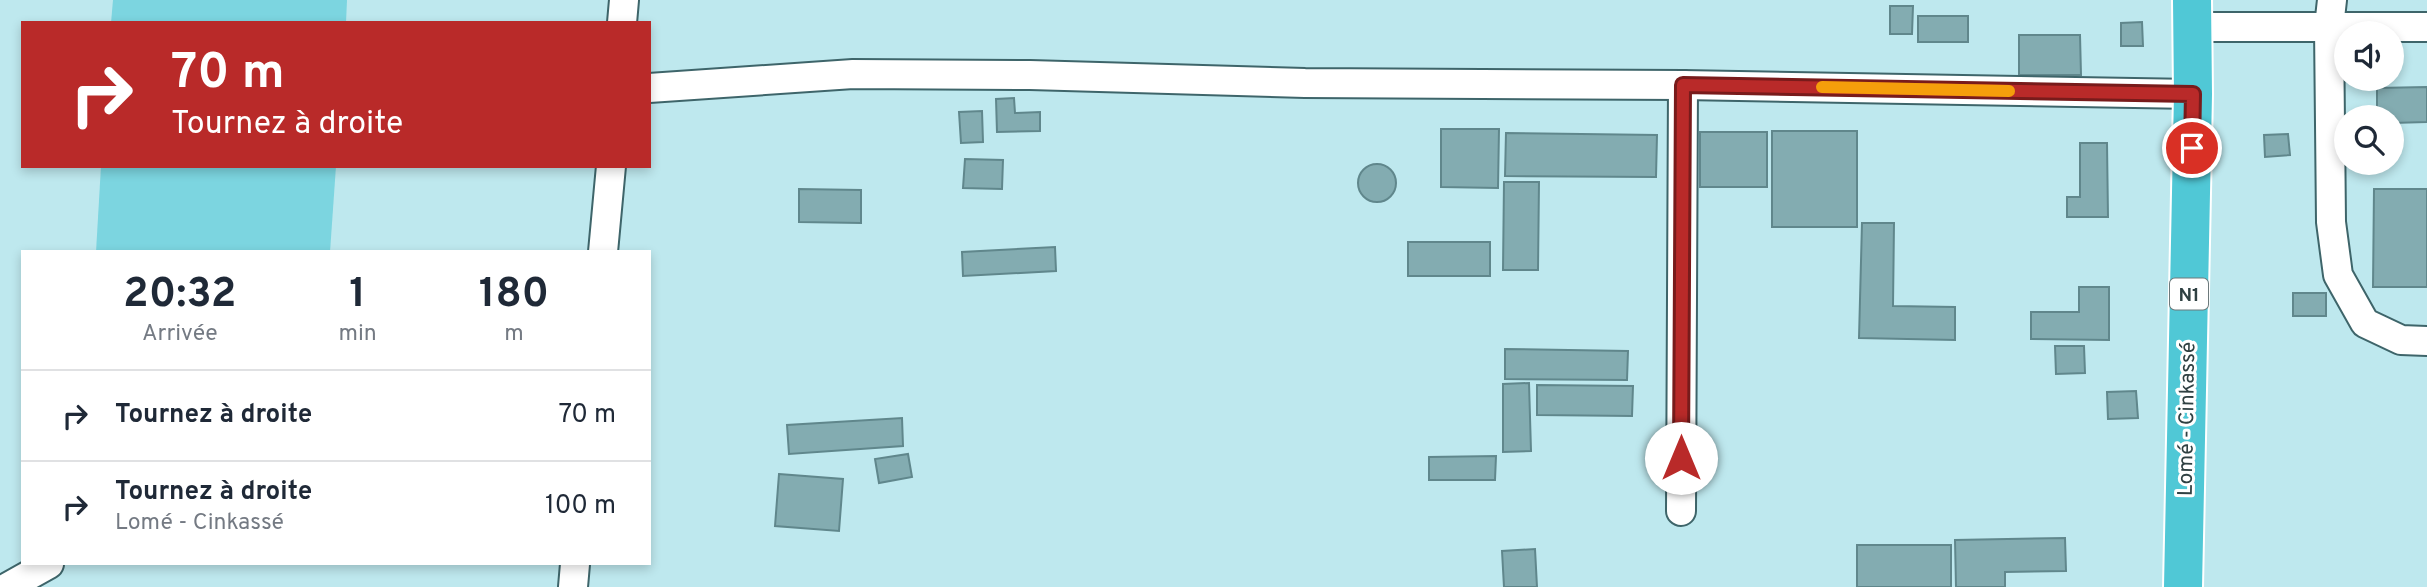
<!DOCTYPE html>
<html lang="fr">
<meta charset="utf-8">
<style>
:root{--surface:#fff;--page:#f6f6f7;--text:#1f2937;--muted:#747a83;--line:#e0e1e3}
body{margin:0;font-family:Overpass,sans-serif;background:var(--page);color:var(--text);height:100vh;display:flex;flex-direction:column;font-size:26px;white-space:nowrap}
*{box-sizing:border-box;margin:0}
p{font-size:23px;color:var(--muted)}
.icon{flex:none;width:38px;height:38px;fill:none;stroke:currentColor;stroke-width:2;stroke-linecap:round;stroke-linejoin:round}
.map{position:relative;flex:1;overflow:hidden}
.panel{position:absolute;left:21px;top:250px;width:630px;height:315px;display:flex;flex-direction:column;background:var(--surface);border-radius:0px;box-shadow:0 4px 10px #0003}
.panel>*{flex:none}
.banner{position:absolute;left:21px;top:21px;width:630px;height:147px;border-radius:0px;box-shadow:0 4px 10px #0003;background:#b92a29;color:#fff;overflow:hidden}
.buttons{position:absolute;left:2334px;top:21px;display:grid;gap:14px}
.buttons a{display:grid;place-items:center;width:70px;height:70px;border-radius:50%;background:var(--surface);box-shadow:0 4px 10px #0003;font-size:35px}
.pin{position:absolute;display:grid;place-items:center;width:60px;height:60px;color:#fff;margin:-30px;border:4px solid #fff;border-radius:50%;box-shadow:0 2px 7px #0007}
.me{position:absolute;width:77px;margin:-38px;rotate:0deg;stroke-linejoin:round;filter:drop-shadow(0 0 5px #0008)}
.turn{display:flex;align-items:center;gap:24px;height:147px;padding:0 35px;font-size:32px}
.turn .icon{width:91px;height:91px;stroke-width:2.5}
.turn b{display:block;font-size:49px;line-height:60px}
.eta{display:flex;justify-content:space-evenly;align-items:center;height:119px;text-align:center}
.eta b{font-size:42px;font-weight:700;line-height:49px}
ul{padding:0;list-style:none}
li{display:flex;align-items:center;gap:21px;height:91px;padding:0 35px;border-top:2px solid var(--line)}
li div{flex:1}
li b{display:block;font-size:26px}
li em{font-style:normal}
.map>svg:first-child{display:block}
</style>
<div class="map">
<svg width="2427" height="587" viewBox="0 0 2427 587">
<rect width="100%" height="100%" fill="#bee8ee"/>
<!-- green -->
<g fill="#7cd5e0">
<polygon points="113,0 347,0 346,23 111,23"/>
<polygon points="101,166 336,166 330,252 96,252"/>
</g>
<!-- building -->
<g fill="#83acb1" stroke="#60878c" stroke-width="2">
<polygon points="1890,6 1913,6 1912,34 1890,34"/>
<rect x="1918" y="16" width="50" height="26"/>
<polygon points="2142,22 2143,46 2121,46 2121,23"/>
<polygon points="2019,35 2080,35 2081,75 2019,75"/>
<polygon points="2427,87 2427,122 2392,123 2392,117 2377,117 2377,88"/>
<polygon points="1014,98 1015,113 1040,112 1040,131 997,132 996,99"/>
<polygon points="982,111 983,142 961,143 959,112"/>
<polygon points="1441,129 1499,129 1498,188 1441,187"/>
<rect x="1772" y="131" width="85" height="96"/>
<rect x="1700" y="132" width="67" height="55"/>
<polygon points="1506,133 1657,135 1656,177 1505,176"/>
<polygon points="2288,134 2290,155 2265,157 2264,135"/>
<polygon points="2080,143 2107,143 2108,217 2067,217 2067,197 2080,197"/>
<polygon points="965,159 1003,160 1002,189 963,188"/>
<circle cx="1377" cy="183" r="19"/>
<polygon points="1504,182 1539,182 1538,270 1503,270"/>
<polygon points="799,189 861,190 861,223 799,222"/>
<polygon points="2374,189 2427,189 2427,287 2373,287"/>
<polygon points="1862,223 1894,223 1893,306 1955,307 1955,340 1859,338"/>
<rect x="1408" y="242" width="82" height="34"/>
<polygon points="1055,247 1056,271 963,276 962,252"/>
<polygon points="2079,287 2109,287 2109,340 2031,339 2031,312 2079,312"/>
<rect x="2293" y="293" width="33" height="23"/>
<polygon points="2055,346 2084,346 2085,373 2056,374"/>
<polygon points="1505,349 1628,351 1627,380 1505,379"/>
<polygon points="1529,383 1531,451 1503,452 1503,384"/>
<polygon points="1537,385 1633,386 1632,416 1537,415"/>
<polygon points="2136,391 2138,418 2108,419 2107,392"/>
<polygon points="902,418 903,446 789,454 787,425"/>
<polygon points="908,454 912,477 879,483 875,459"/>
<polygon points="1496,456 1495,480 1429,480 1429,457"/>
<polygon points="779,474 843,479 839,531 775,526"/>
<polygon points="2065,538 2066,571 2005,572 2005,587 1956,587 1955,540"/>
<rect x="1857" y="545" width="94" height="42"/>
<polygon points="1535,549 1537,587 1504,587 1502,551"/>
</g>
<g fill="none" stroke-linecap="round" stroke-linejoin="round">
<defs>
<g id="minor">
<polyline points="2332,0 2329,27 2331,222 2338,275 2365,323 2401,340 2427,341"/>
<polyline points="622,23 624,0"/>
<polyline points="2193,27 2427,27"/>
<polyline points="649,88 853,74 1030,75 1305,83 1683,85 2193,94"/>
<polyline points="603,252 611,166"/>
<polyline points="1681,511 1683,85"/>
<polyline points="8,587 49,564"/>
<polyline points="573,587 575,564"/>
</g>
<polyline id="trunk" points="2183,587 2193,94 2192,0"/>
</defs>
<!-- minor casing -->
<use href="#minor" stroke="#3e656a" stroke-width="32"/>
<!-- trunk casing -->
<use href="#trunk" stroke="#fff" stroke-width="42"/>
<!-- minor -->
<use href="#minor" stroke="#fff" stroke-width="28"/>
<!-- trunk -->
<use href="#trunk" stroke="#50c8d6" stroke-width="38"/>
</g>
<g fill="none" stroke-linecap="round" stroke-linejoin="round">
<defs>
<polyline id="route" points="1681,458 1683,85 2193,94 2192,148"/>
</defs>
<!-- route casing -->
<use href="#route" stroke="#781b1b" stroke-width="18"/>
<!-- route -->
<use href="#route" stroke="#b92a29" stroke-width="12"/>
<!-- slow -->
<polyline stroke="#f59e0b" stroke-width="12" points="1822,87 2009,91"/>
</g>
<g text-anchor="middle" stroke-width="6" stroke-linejoin="round" paint-order="stroke">
<!-- shield labels -->
<rect fill="#fff" stroke="#6d797b" stroke-width="2" x="2170" y="278.5" width="38" height="31" rx="5"/>
<g font-size="19" font-weight="bold" fill="#2f4042">
<text x="2189" y="301">N1</text>
</g>
<!-- street labels -->
<g font-size="21" fill="#2f4042" stroke="#fff">
<text transform="translate(2186 419) rotate(-89)" y="7">Lomé - Cinkassé</text>
</g>
</g>
</svg>
<div class="buttons">
<a><svg class="icon" aria-label="sound" viewBox="0 0 24 24"><path d="M4 9h4l5-4v14l-5-4H4zM17 9q2 3 0 6"/></svg></a>
<a><svg class="icon" aria-label="search" viewBox="0 0 24 24"><circle cx="10" cy="10" r="6"/><path d="M15 15l6 6"/></svg></a>
</div>
<div class="pin" style="left:2192px;top:148px;background:#d93025"><svg class="icon" aria-label="arrive" viewBox="0 0 24 24"><path d="M6 21V4h12l-3 4 3 4H6"/></svg></div>
<svg class="me" style="left:1681px;top:458px" viewBox="-20 -20 40 40"><circle r="19" fill="#fff"/><path d="M0-13L10 11 0 6-10 11z" fill="#b92a29"/></svg>
<div class="banner">
<div class="turn"><svg class="icon" aria-label="right" viewBox="0 0 24 24"><path d="M7 20v-9h11M14 6l5 5-5 5"/></svg><div><b>70 m</b>Tournez à droite</div></div>
</div>
<section class="panel">
<div class="eta">
<div><b>20:32</b><p>Arrivée</p></div>
<div><b>1</b><p>min</p></div>
<div><b>180</b><p>m</p></div>
</div>
<ul>
<li><svg class="icon" aria-label="right" viewBox="0 0 24 24"><path d="M7 20v-9h11M14 6l5 5-5 5"/></svg><div><b>Tournez à droite</b></div><em>70 m</em></li>
<li><svg class="icon" aria-label="right" viewBox="0 0 24 24"><path d="M7 20v-9h11M14 6l5 5-5 5"/></svg><div><b>Tournez à droite</b><p>Lomé - Cinkassé</p></div><em>100 m</em></li>
</ul>
</section>
</div>
